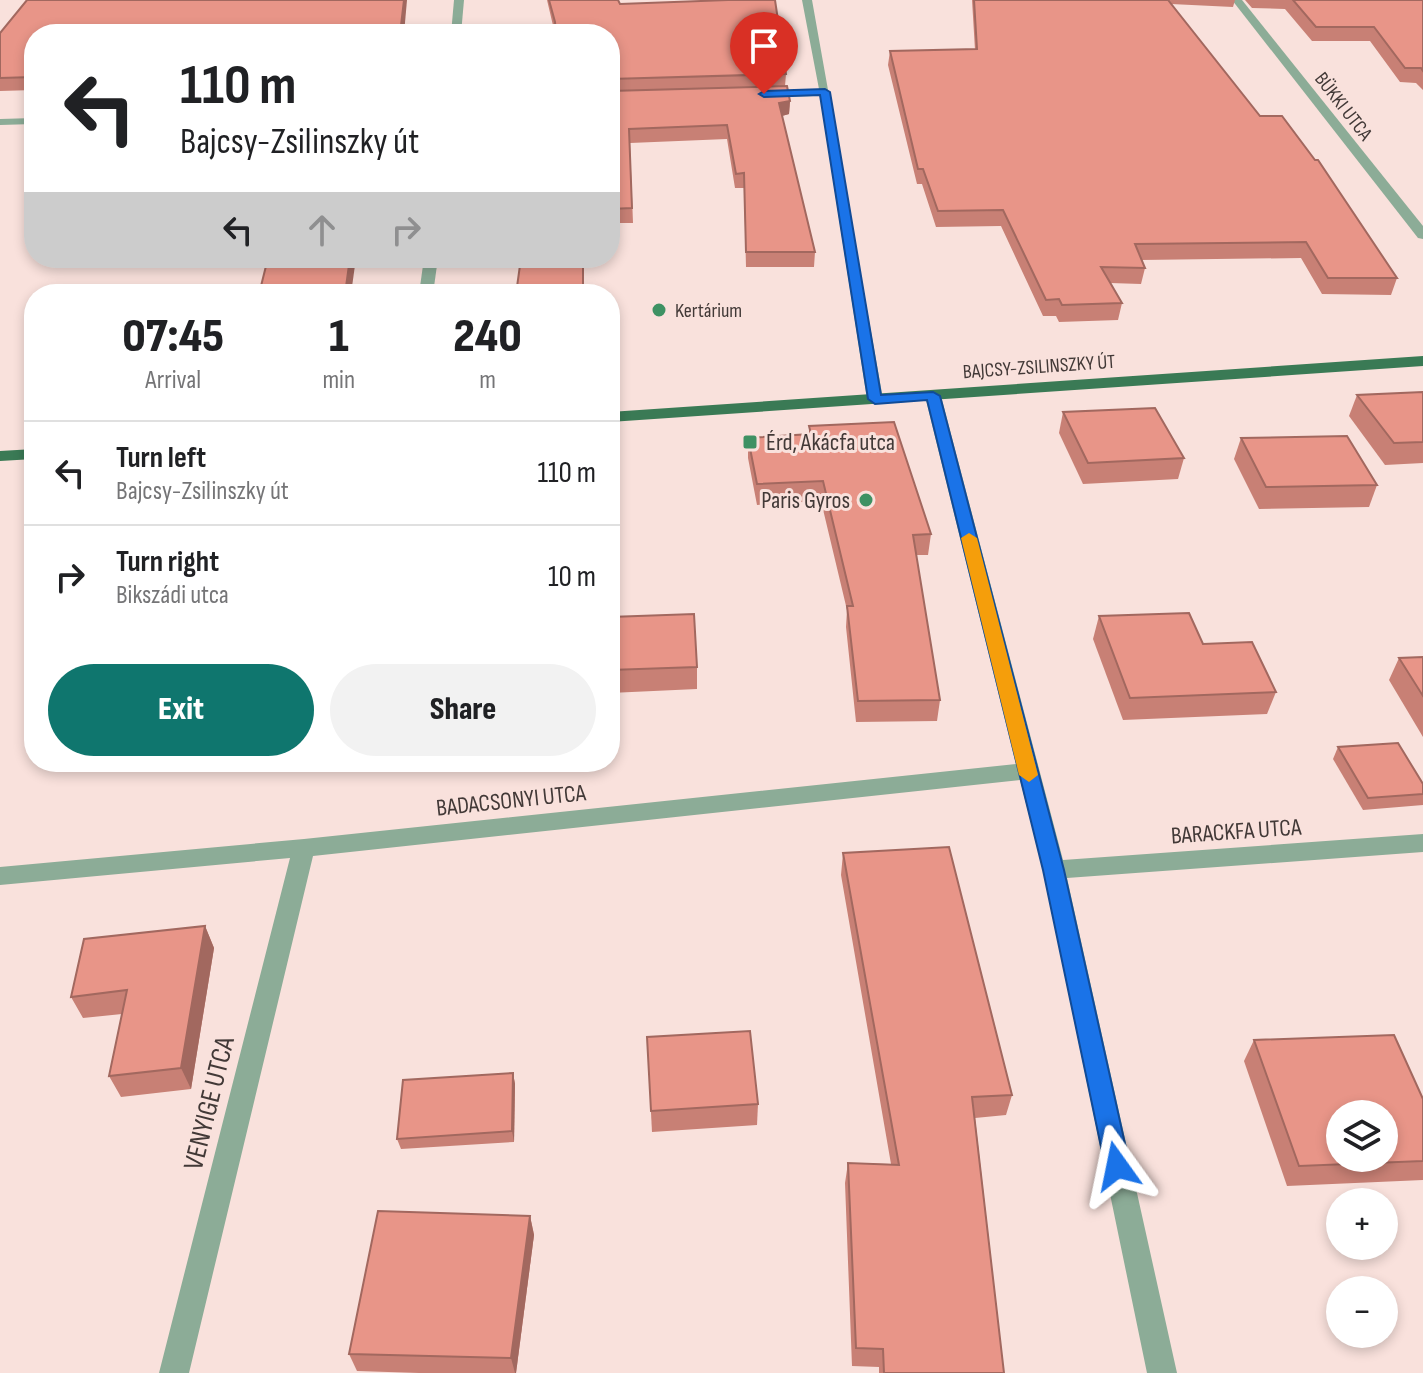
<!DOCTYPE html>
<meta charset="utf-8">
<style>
:root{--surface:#fff;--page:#f2f2f2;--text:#202124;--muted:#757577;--line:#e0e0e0;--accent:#0f766e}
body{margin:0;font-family:"Sofia Sans Condensed",sans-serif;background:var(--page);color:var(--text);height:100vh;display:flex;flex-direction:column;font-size:30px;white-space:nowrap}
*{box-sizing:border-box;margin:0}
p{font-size:26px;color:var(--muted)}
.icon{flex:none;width:44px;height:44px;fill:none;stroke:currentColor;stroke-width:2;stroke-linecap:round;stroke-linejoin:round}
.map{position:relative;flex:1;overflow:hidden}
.side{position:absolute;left:24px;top:284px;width:596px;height:488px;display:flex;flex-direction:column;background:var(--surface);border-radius:32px;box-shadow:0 4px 12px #0003}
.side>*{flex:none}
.hud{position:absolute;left:24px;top:24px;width:596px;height:244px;border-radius:32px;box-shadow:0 4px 12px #0003;background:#fff;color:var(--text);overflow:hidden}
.controls{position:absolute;left:1326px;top:1100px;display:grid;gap:16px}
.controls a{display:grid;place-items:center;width:72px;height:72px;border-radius:50%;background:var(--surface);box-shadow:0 4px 12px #0003;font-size:40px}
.pin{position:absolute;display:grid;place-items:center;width:68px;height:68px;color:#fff;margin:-82px -34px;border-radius:50% 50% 50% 0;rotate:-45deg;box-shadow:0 0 8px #0007}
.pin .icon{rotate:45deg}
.me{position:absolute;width:88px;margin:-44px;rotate:348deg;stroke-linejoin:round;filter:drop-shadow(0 0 6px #0008)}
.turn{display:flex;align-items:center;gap:28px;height:168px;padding:0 24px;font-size:36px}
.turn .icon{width:104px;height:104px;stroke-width:2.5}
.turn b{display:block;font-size:56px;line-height:68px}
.lanes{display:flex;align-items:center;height:76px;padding:0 24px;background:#0003;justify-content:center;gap:40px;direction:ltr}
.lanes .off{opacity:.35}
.eta{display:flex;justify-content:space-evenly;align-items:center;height:136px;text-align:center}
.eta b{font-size:48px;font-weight:800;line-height:56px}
.action{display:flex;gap:16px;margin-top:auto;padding:16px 24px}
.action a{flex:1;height:92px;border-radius:48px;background:var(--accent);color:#fff;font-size:32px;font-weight:800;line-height:92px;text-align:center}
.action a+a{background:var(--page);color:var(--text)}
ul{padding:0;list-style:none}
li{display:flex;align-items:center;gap:24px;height:104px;padding:0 24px;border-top:2px solid var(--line)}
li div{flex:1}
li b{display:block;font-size:30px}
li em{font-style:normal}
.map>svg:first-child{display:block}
</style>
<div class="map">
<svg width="1423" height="1373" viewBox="0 0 1423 1373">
<rect width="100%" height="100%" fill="#f9e1dc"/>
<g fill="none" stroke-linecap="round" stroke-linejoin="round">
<!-- minor -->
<g fill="#8cac97" fill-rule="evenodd">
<polygon points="454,0 464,0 461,34 451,34"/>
<polygon points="802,0 812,0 883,399 875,404 867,399 820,96 761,97 755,94 761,91 819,89"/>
<polygon points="1232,0 1242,0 1423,226 1423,239 1418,238"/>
<polygon points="34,118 34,124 0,125 0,119"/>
<polygon points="424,258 438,258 433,294 419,294"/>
<polygon points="933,391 941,396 1063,860 1423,834 1423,852 1067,878 1177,1373 1147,1373 1043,870 1020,780 313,856 189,1373 159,1373 290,858 0,885 0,867 304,839 1016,764 925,396"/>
</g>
<!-- major -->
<g fill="#3a7a55" fill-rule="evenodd">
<polygon points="1423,356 1423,366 610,422 610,412"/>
<polygon points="34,449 34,459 0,461 0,451"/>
</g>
</g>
<!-- wall -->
<g fill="#c88075">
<polygon points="547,0 618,0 620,4 724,1 724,0 775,0 786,74 785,86 790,101 789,114 782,116 815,252 814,267 746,267 744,188 735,188 727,139 630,143 633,223 610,223 610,34 555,34"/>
<polygon points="972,0 1235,0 1233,7 1171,4 1260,116 1397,278 1391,295 1322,294 1301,258 1141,260 1145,268 1141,284 1110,283 1122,303 1118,320 1059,322 1056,316 1043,316 1001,226 936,227 922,184 917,184 888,65 890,51 975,50"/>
<polygon points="1245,0 1423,0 1423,90 1416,83 1400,82 1370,41 1312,41 1285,9 1252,8"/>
<polygon points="0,33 34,34 34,90 0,91"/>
<polygon points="1423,392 1423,463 1385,465 1349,416 1357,395"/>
<polygon points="1063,412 1184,458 1178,479 1083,484 1059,433"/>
<polygon points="809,426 931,534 928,555 916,555 940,700 937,721 856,722 846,627 847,610 821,501 757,505 748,458 748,438 809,434"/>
<polygon points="1241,438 1377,485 1369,507 1259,509 1234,459"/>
<polygon points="1099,616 1203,644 1276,692 1267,714 1123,720 1093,639"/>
<polygon points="610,617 697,667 697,689 610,693"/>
<polygon points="1423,657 1423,737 1389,680 1399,658"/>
<polygon points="1338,747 1423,784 1423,805 1363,810 1333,759"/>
<polygon points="166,762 299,762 170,772"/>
<polygon points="843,853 1012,1095 1006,1115 975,1118 1004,1373 879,1373 879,1367 852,1366 845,1183 848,1163 891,1164 841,875"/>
<polygon points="205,926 214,948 191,1089 121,1097 109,1076 122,1014 83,1018 71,997"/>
<polygon points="647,1037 758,1104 757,1125 652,1132"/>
<polygon points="1254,1040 1423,1099 1423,1180 1287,1186 1244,1061"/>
<polygon points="513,1073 515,1084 514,1142 401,1149 397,1139"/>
<polygon points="530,1216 534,1235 516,1373 419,1373 357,1371 349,1354"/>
</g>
<!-- shaded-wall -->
<g fill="#a2685f">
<polygon points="404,0 407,0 404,34 400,34"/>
<polygon points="790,101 789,114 778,117 779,103"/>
<polygon points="350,258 356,258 351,294 345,294"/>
<polygon points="205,926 214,948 191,1089 181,1068"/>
<polygon points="513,1073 515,1084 514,1142 512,1131"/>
<polygon points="530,1216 534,1235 516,1373 515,1373 511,1358"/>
</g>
<!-- building -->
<g fill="#e89588" stroke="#a2685f" stroke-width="2" fill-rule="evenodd">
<polygon points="27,0 404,0 400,34 34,34 34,77 0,78 0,33"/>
<polygon points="549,0 618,0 620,4 728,0 775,0 786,74 610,79 610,34 556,34 555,22"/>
<polygon points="974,0 1168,0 1260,116 1282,116 1315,160 1318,160 1397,278 1328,278 1306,242 1135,244 1145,268 1101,267 1122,303 1062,305 1059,299 1046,300 1003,210 938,211 923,169 918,169 890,51 977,49"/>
<polygon points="1293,0 1423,0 1423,71 1421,68 1405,68 1374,27 1316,27"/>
<polygon points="787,86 790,101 779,103 815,252 746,252 744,173 736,174 727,125 629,129 632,208 610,209 610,91"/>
<polygon points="268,258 350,258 345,294 259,294"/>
<polygon points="521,258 583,258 583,294 516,294"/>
<polygon points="1423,392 1423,442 1394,443 1357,395"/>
<polygon points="1155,408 1184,458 1088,463 1063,412"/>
<polygon points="894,422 931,534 913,535 940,700 858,701 847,606 853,606 823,481 757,484 748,438 811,434 809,426"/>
<polygon points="1347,436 1377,485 1266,487 1241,438"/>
<polygon points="1189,613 1203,644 1252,642 1276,692 1130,698 1099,616"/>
<polygon points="694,614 697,667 610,670 610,617"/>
<polygon points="1423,657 1423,696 1399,658"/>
<polygon points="1398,743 1423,784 1423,794 1368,798 1338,747"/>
<polygon points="949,847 1012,1095 972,1097 1004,1373 884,1373 883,1349 856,1348 848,1163 899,1165 843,853"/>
<polygon points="205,926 181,1068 109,1076 127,990 71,997 84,939"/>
<polygon points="750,1031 758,1104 651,1111 647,1037"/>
<path d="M1394 1035 1423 1099V1161L1299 1166 1254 1040ZM1340 1114H1384V1158H1340Z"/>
<polygon points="513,1073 512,1131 397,1139 403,1080"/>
<polygon points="378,1211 530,1216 511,1358 349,1354"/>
</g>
<!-- route -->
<polygon fill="#1a73e8" stroke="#114b97" stroke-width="2" points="825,89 830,92 881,395 933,392 940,396 1064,870 1130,1166 1126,1174 1117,1178 1108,1174 1105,1166 1043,870 927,400 875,404 868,399 820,95 764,97 759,94 764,91"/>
<!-- slow -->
<polygon fill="#f59e0b" points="969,533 977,538 1038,775 1029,782 1019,775 961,538"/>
<!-- markers -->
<g fill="#3e9163" stroke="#f9e1dc" stroke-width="3">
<circle cx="659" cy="310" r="8"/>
<rect x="742" y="434" width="16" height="16" rx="4"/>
<circle cx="866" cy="500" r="8"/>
</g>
<g text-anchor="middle" stroke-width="6" stroke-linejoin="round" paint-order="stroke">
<!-- far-street labels -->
<g font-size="20" fill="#423937" stroke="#f9e1dc">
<text transform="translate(1344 106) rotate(52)" y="7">BÜKKI UTCA</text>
<text transform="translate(1039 366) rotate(-4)" y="7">BAJCSY-ZSILINSZKY ÚT</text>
</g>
<!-- far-poi labels -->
<g font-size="20" fill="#423937" stroke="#f9e1dc" text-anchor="start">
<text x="675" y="317">Kertárium</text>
</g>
<!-- poi labels -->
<g font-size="24" fill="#423937" stroke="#f9e1dc" text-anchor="start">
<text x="766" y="450">Érd, Akácfa utca</text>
<text x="850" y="508" text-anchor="end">Paris Gyros</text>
</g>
<!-- street labels -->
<g font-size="24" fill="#423937" stroke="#f9e1dc">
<text transform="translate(511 800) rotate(-6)" y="8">BADACSONYI UTCA</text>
<text transform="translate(1236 831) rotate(-4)" y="8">BARACKFA UTCA</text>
</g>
<!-- near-street labels -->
<g font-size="28" fill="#423937" stroke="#f9e1dc">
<text transform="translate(208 1103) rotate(-76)" y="10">VENYIGE UTCA</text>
</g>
</g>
</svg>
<div class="controls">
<a><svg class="icon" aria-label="layers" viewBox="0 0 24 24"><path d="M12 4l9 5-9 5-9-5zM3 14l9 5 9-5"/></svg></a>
<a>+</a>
<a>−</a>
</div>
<div class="pin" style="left:764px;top:94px;background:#d93025"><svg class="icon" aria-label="arrive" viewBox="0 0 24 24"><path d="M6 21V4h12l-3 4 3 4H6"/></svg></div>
<svg class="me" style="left:1117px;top:1166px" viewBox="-20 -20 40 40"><path d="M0-17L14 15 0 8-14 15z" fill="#1a73e8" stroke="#fff" stroke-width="4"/></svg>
<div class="hud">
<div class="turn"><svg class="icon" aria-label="left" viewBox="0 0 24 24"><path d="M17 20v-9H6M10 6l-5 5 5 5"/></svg><div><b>110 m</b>Bajcsy-Zsilinszky út</div></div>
<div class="lanes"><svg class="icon" aria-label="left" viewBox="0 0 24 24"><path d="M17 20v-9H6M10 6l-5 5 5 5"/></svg><svg class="icon off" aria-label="ahead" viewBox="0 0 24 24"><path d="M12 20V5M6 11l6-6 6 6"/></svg><svg class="icon off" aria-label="right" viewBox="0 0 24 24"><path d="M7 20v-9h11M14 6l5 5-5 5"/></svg></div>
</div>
<section class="side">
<div class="eta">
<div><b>07:45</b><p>Arrival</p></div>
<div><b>1</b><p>min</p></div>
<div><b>240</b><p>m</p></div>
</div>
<ul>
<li><svg class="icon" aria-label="left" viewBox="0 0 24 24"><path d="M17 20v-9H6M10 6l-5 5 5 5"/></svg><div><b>Turn left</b><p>Bajcsy-Zsilinszky út</p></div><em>110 m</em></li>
<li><svg class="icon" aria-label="right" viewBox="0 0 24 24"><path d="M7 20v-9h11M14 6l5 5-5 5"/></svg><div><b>Turn right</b><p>Bikszádi utca</p></div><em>10 m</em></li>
</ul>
<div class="action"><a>Exit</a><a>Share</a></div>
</section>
</div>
